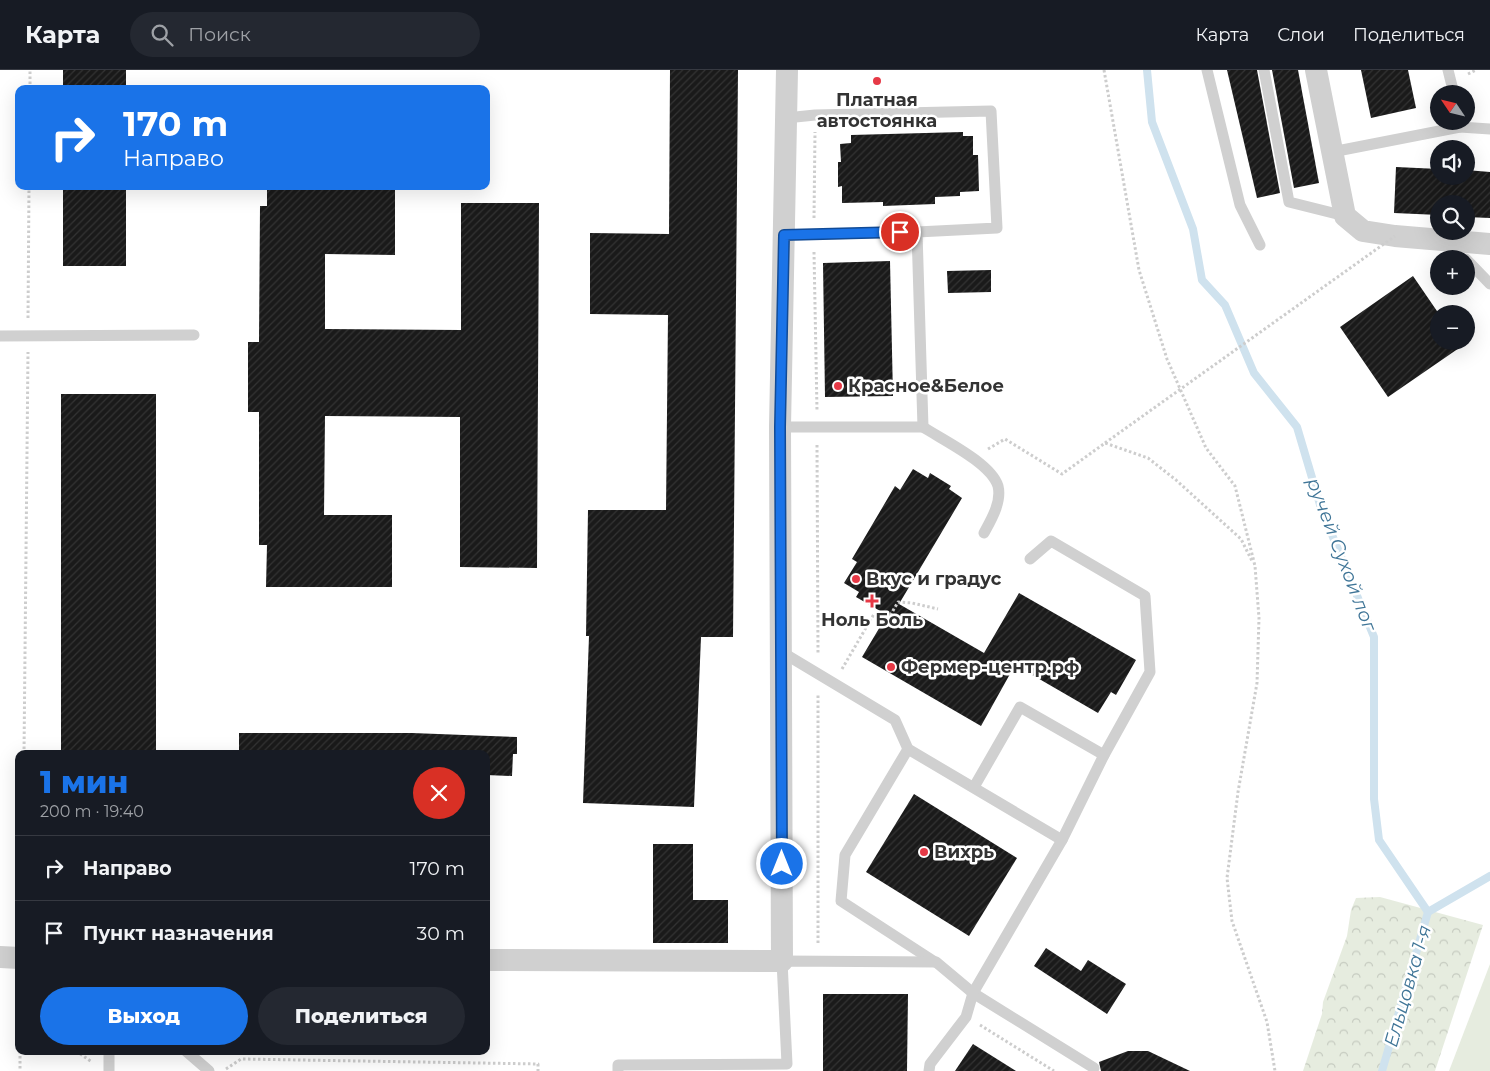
<!DOCTYPE html>
<html lang="ru">
<meta charset="utf-8">
<style>
:root{--surface:#171b24;--page:#242831;--text:#f1f3f6;--muted:#9ea1a6;--line:#363941;--accent:#1a73e8}
body{margin:0;font-family:Montserrat,sans-serif;background:var(--page);color:var(--text);height:100vh;display:flex;flex-direction:column;font-size:19px;white-space:nowrap}
*{box-sizing:border-box;margin:0}
p{font-size:16px;color:var(--muted)}
.icon{flex:none;width:28px;height:28px;fill:none;stroke:currentColor;stroke-width:2;stroke-linecap:round;stroke-linejoin:round}
.map{position:relative;flex:1;overflow:hidden}
.details{position:absolute;left:15px;top:680px;width:475px;height:305px;display:flex;flex-direction:column;background:var(--surface);border-radius:10px;box-shadow:0 5px 20px #0002}
.details>*{flex:none}
.hud{position:absolute;left:15px;top:15px;width:475px;height:105px;border-radius:10px;box-shadow:0 5px 20px #0002;background:#1a73e8;color:#fff;overflow:hidden}
.needle{width:32px;rotate:305deg}
.tools{position:absolute;left:1430px;top:15px;display:grid;gap:10px}
.tools a{display:grid;place-items:center;width:45px;height:45px;border-radius:50%;background:var(--surface);box-shadow:0 5px 20px #0002;font-size:25px}
.pin{position:absolute;display:grid;place-items:center;width:42px;height:42px;color:#fff;margin:-21px;border:2px solid #fff;border-radius:50%;box-shadow:0 1px 5px #0007}
.me{position:absolute;width:55px;margin:-28px;rotate:0deg;stroke-linejoin:round;filter:drop-shadow(0 0 4px #0008)}
.turn{display:flex;align-items:center;gap:18px;height:105px;padding:0 25px;font-size:22px}
.turn .icon{width:65px;height:65px;stroke-width:2.5}
.turn b{display:block;font-size:35px;line-height:42px}
.round{display:grid;place-items:center;flex:none;width:52px;height:52px;border-radius:26px;background:var(--page)}
.summary{display:flex;align-items:center;justify-content:space-between;height:85px;padding:0 25px}
h1{font-size:30px;font-weight:800;line-height:38px;color:var(--accent)}
.button{display:flex;gap:10px;margin-top:auto;padding:10px 25px}
.button a{flex:1;height:58px;border-radius:30px;background:var(--accent);color:#fff;font-size:20px;font-weight:800;line-height:58px;text-align:center}
.button a+a{background:var(--page);color:var(--text)}
ul{padding:0;list-style:none}
li{display:flex;align-items:center;gap:15px;height:65px;padding:0 25px;border-top:1px solid var(--line)}
li div{flex:1}
li b{display:block;font-size:19px}
li em{font-style:normal}
header{display:flex;align-items:center;gap:30px;box-sizing:border-box;height:70px;padding:0 25px;background:var(--surface);border-bottom:1px solid var(--line)}
header strong{font-size:24px}
nav{display:flex;gap:28px;margin-inline-start:auto;font-size:18px}
.search{width:350px;height:45px;background:var(--page);display:flex;align-items:center;gap:12px;box-sizing:border-box;padding:0 18px;border-radius:28px;color:var(--muted);font-size:19px}
.map>svg:first-child{display:block}
</style>
<header>
<strong>Карта</strong>
<div class="search"><svg class="icon" aria-label="search" viewBox="0 0 24 24"><circle cx="10" cy="10" r="6"/><path d="M15 15l6 6"/></svg>Поиск</div>
<nav><a>Карта</a><a>Слои</a><a>Поделиться</a></nav>
</header>
<div class="map">
<svg width="1490" height="1001" viewBox="0 0 1490 1001">
<defs>
<pattern id="forest-crowns" width="20" height="18" patternUnits="userSpaceOnUse" patternTransform="scale(1.25)"><rect width="20" height="18" fill="#e6ecdf"/><path d="M2 6a3 3 0 1 1 6 0M12 15a3 3 0 1 1 6 0" fill="none" stroke="#c6cbc0"/></pattern>
<pattern id="building-hatch" width="6" height="6" patternUnits="userSpaceOnUse" patternTransform="scale(1.25)"><rect width="6" height="6" fill="#1a1a1a"/><path d="M-1 1l2-2M0 6l6-6M5 7l2-2" fill="none" stroke="#333"/></pattern>
</defs>
<rect width="100%" height="100%" fill="#fff"/>
<!-- grass -->
<polygon fill="#e6ecdf" points="1490,894 1490,1001 1449,1001"/>
<!-- forest -->
<polygon fill="url(#forest-crowns)" points="1380,827 1483,855 1435,1001 1303,1001 1322,944 1323,932 1347,866 1351,840 1356,828"/>
<g fill="none" stroke-linecap="round" stroke-linejoin="round">
<!-- stream -->
<g stroke="#cfe2ee" stroke-width="8">
<polyline points="1147,0 1152,52 1193,159 1202,210 1225,235 1254,303 1297,357 1321,438 1374,567 1374,729 1379,770 1428,842"/>
<polyline points="1382,1001 1428,842 1490,806"/>
</g>
</g>
<!-- building -->
<g fill="url(#building-hatch)">
<rect x="63" y="0" width="63" height="19"/>
<polygon points="670,0 738,0 733,567 701,567 694,737 583,733 589,566 586,566 588,440 666,440 668,245 590,244 590,163 669,164"/>
<polygon points="1227,0 1257,0 1280,123 1257,128"/>
<polygon points="1272,0 1298,0 1319,113 1294,118"/>
<polygon points="1361,0 1408,0 1416,38 1371,48"/>
<polygon points="963,62 963,66 973,66 973,85 978,85 979,121 960,122 960,126 935,127 935,134 883,136 883,132 842,133 842,116 838,117 838,92 841,92 840,74 851,73 851,65"/>
<polygon points="1396,97 1439,99 1439,106 1466,106 1466,100 1490,102 1490,148 1466,147 1466,134 1439,134 1439,145 1394,143"/>
<rect x="63" y="116" width="63" height="80"/>
<polygon points="267,116 395,116 395,185 325,184 325,259 461,260 461,133 539,133 537,498 460,497 460,347 325,346 324,445 392,445 392,517 266,517 267,475 259,475 259,342 248,342 248,272 259,272 260,136 267,136"/>
<polygon points="890,191 893,326 825,327 823,193"/>
<polygon points="991,200 991,222 948,223 947,201"/>
<polygon points="1413,206 1439,244 1439,271 1458,271 1462,276 1388,327 1340,257"/>
<rect x="61" y="324" width="95" height="360"/>
<polygon points="913,399 928,408 930,403 951,416 949,419 962,428 899,534 984,583 1019,523 1136,590 1116,625 1111,622 1098,643 1015,595 981,656 862,587 887,545 856,527 859,522 844,513 857,492 852,489 895,416 900,420"/>
<polygon points="239,663 412,663 517,667 517,684 513,684 512,706 486,705 486,684 239,684"/>
<polygon points="914,724 1017,788 969,866 866,802"/>
<polygon points="653,774 693,774 693,830 728,830 728,873 653,873"/>
<polygon points="1046,878 1081,901 1088,890 1126,914 1107,944 1034,896"/>
<polygon points="823,924 908,924 907,1001 823,1001"/>
<polygon points="973,974 1016,1001 955,1001"/>
<polygon points="1128,981 1148,981 1190,1001 1101,1001 1099,992"/>
</g>
<g fill="none" stroke-linecap="round" stroke-linejoin="round">
<!-- path -->
<g stroke="#cdcdcd" stroke-width="3" stroke-dasharray="2.5 2.5" stroke-linecap="butt">
<polyline points="1104,0 1139,200 1167,289 1206,378 1235,416 1255,496 1259,548 1257,613 1238,722 1227,808 1232,851 1267,952 1275,1001"/>
<polyline points="1468,4 1476,0"/>
<polyline points="30,19 30,0"/>
<polyline points="814,148 815,62"/>
<polyline points="814,182 817,341"/>
<polyline points="28,248 29,116"/>
<polyline points="817,375 818,583"/>
<polyline points="988,379 1005,369 1062,404 1105,373 1148,388 1176,410 1241,469 1252,491"/>
<polyline points="842,599 874,544 887,551 898,532 912,533 938,539"/>
<polyline points="24,684 28,282"/>
<polyline points="818,873 818,625"/>
<polyline points="980,955 1054,1001"/>
<polyline points="20,981 20,1001"/>
<polyline points="76,981 92,992"/>
<polyline points="226,999 241,989 538,994 538,1001"/>
</g>
<!-- service -->
<g stroke="#d0d0d0" stroke-width="11">
<polyline points="1207,0 1240,135 1260,175"/>
<polyline points="1264,0 1289,132 1345,146"/>
<polyline points="1448,0 1454,24"/>
<polyline points="1460,57 1490,59"/>
<polyline points="1332,82 1460,57 1459,51"/>
<polyline points="784,165 917,162"/>
<polyline points="1466,189 1490,214"/>
<polyline points="0,266 194,265"/>
<polyline points="780,357 923,357 917,162 997,158 991,41 815,45 786,48"/>
<path d="M923 357C943 370 991 393 998 416 1002 432 991 450 984 463"/>
<polyline points="780,581 895,650 908,679 1062,770"/>
<polyline points="908,679 845,785 841,831 935,892"/>
<polyline points="974,717 1020,637 1104,685"/>
<polyline points="186,981 209,1001"/>
<polyline points="109,1001 109,981"/>
<polyline points="618,1001 618,995 787,994 782,891 936,892 973,923 1094,998"/>
<polyline points="929,1001 930,994 966,947 973,923 1062,770 1104,685 1150,602 1145,526 1051,471 1030,489"/>
</g>
<!-- minor -->
<g stroke="#d0d0d0" stroke-width="22">
<polyline points="1316,0 1345,146 1363,161 1395,166 1490,174"/>
<polyline points="0,887 19,888"/>
<polyline points="486,890 782,891 780,357 787,0"/>
</g>
<!-- path-bridge -->
<polyline stroke="#cdcdcd" stroke-width="3" stroke-dasharray="2.5 2.5" stroke-linecap="butt" points="1105,373 1395,166"/>
</g>
<g fill="none" stroke-linecap="round" stroke-linejoin="round">
<defs>
<polyline id="route" points="782,794 780,357 784,165 900,162"/>
</defs>
<!-- route casing -->
<use href="#route" stroke="#114b97" stroke-width="12"/>
<!-- route -->
<use href="#route" stroke="#1a73e8" stroke-width="9"/>
</g>
<!-- markers -->
<g fill="#e63946" stroke="#fff" stroke-width="2">
<circle cx="877" cy="11" r="5"/>
<circle cx="838" cy="316" r="5"/>
<circle cx="856" cy="509" r="5"/>
<path d="M869.5 523.5h5v5h5v5h-5v5h-5v-5h-5v-5h5z"/>
<circle cx="891" cy="597" r="5"/>
<circle cx="924" cy="782" r="5"/>
</g>
<g text-anchor="middle" stroke-width="5" stroke-linejoin="round" paint-order="stroke">
<!-- poi labels -->
<g font-size="18" font-weight="bold" fill="#333" stroke="#fff" text-anchor="start">
<text x="877" y="36" text-anchor="middle">Платная<tspan x="877" dy="21">автостоянка</tspan></text>
<text x="848" y="322">Красное&amp;Белое</text>
<text x="866" y="515">Вкус и градус</text>
<text x="872" y="556" text-anchor="middle">Ноль Боль</text>
<text x="901" y="603">Фермер-центр.рф</text>
<text x="934" y="788">Вихрь</text>
</g>
<!-- water labels -->
<g font-size="19" font-style="italic" fill="#3f7597" stroke="#fff">
<text transform="translate(1342 484) rotate(69)" y="7">ручей Сухой лог</text>
<text transform="translate(1407 916) rotate(-74)" y="7">Ельцовка 1-я</text>
</g>
</g>
</svg>
<div class="tools">
<a><svg class="needle" viewBox="-14 -14 28 28"><path d="M0-13l5 13h-10z" fill="#e53935"/><path d="M0 13l5-13h-10z" fill="#9ea1a6"/></svg></a>
<a><svg class="icon" aria-label="sound" viewBox="0 0 24 24"><path d="M4 9h4l5-4v14l-5-4H4zM17 9q2 3 0 6"/></svg></a>
<a><svg class="icon" aria-label="search" viewBox="0 0 24 24"><circle cx="10" cy="10" r="6"/><path d="M15 15l6 6"/></svg></a>
<a>+</a>
<a>−</a>
</div>
<div class="pin" style="left:900px;top:162px;background:#d93025"><svg class="icon" aria-label="arrive" viewBox="0 0 24 24"><path d="M6 21V4h12l-3 4 3 4H6"/></svg></div>
<svg class="me" style="left:782px;top:794px" viewBox="-20 -20 40 40"><circle r="17" fill="#1a73e8" stroke="#fff" stroke-width="3"/><path d="M0-11L8 9 0 5-8 9z" fill="#fff"/></svg>
<div class="hud">
<div class="turn"><svg class="icon" aria-label="right" viewBox="0 0 24 24"><path d="M7 20v-9h11M14 6l5 5-5 5"/></svg><div><b>170 m</b>Направо</div></div>
</div>
<section class="details">
<div class="summary"><div><h1>1 мин</h1><p>200 m · 19:40</p></div><a class="round" style="background:#d93025;color:#fff"><svg class="icon" aria-label="close" viewBox="0 0 24 24"><path d="M6 6l12 12M18 6L6 18"/></svg></a></div>
<ul>
<li><svg class="icon" aria-label="right" viewBox="0 0 24 24"><path d="M7 20v-9h11M14 6l5 5-5 5"/></svg><div><b>Направо</b></div><em>170 m</em></li>
<li><svg class="icon" aria-label="arrive" viewBox="0 0 24 24"><path d="M6 21V4h12l-3 4 3 4H6"/></svg><div><b>Пункт назначения</b></div><em>30 m</em></li>
</ul>
<div class="button"><a>Выход</a><a>Поделиться</a></div>
</section>
</div>
